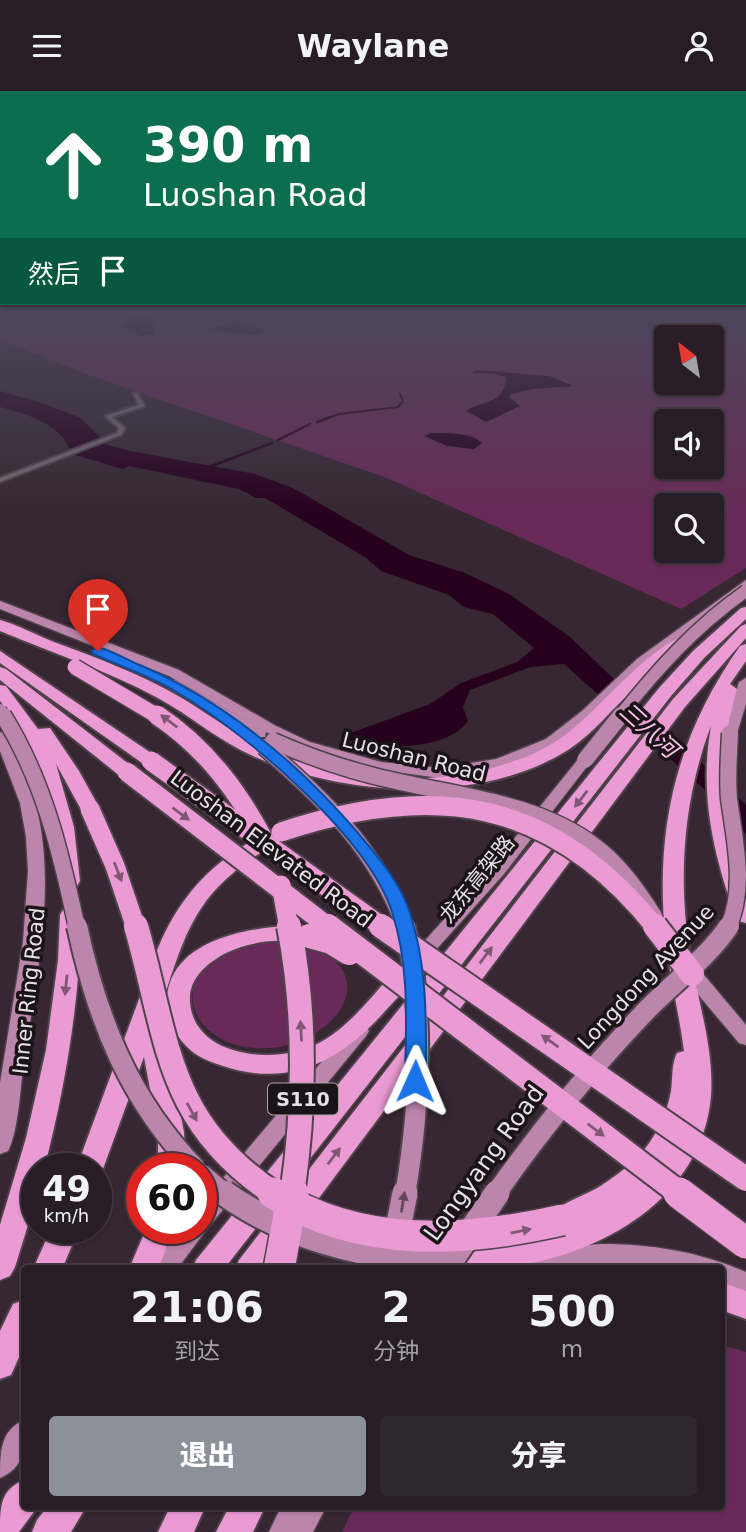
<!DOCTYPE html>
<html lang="zh">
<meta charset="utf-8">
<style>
:root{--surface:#281d26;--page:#30262e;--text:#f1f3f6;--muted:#a5a2a7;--line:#443b43;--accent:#8c9099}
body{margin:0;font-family:"DejaVu Sans","Noto Sans SC",sans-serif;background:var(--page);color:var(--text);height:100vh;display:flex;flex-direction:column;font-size:26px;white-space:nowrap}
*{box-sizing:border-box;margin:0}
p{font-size:23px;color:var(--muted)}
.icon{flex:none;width:38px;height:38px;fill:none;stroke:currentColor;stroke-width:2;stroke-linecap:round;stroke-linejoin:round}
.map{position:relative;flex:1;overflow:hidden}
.panel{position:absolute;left:21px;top:1174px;width:704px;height:245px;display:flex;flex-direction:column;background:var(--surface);border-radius:7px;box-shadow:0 2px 5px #0004,0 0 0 2px var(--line)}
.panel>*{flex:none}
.top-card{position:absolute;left:0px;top:0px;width:747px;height:214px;box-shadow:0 2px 5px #0004,0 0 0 2px var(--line);background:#0b6e4f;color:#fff;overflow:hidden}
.needle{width:46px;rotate:329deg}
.buttons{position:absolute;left:654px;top:234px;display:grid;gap:14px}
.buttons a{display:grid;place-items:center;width:70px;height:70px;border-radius:7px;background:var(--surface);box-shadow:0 2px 5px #0004,0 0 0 2px var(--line);font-size:35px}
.speed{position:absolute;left:21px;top:1062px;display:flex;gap:14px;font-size:35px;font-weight:700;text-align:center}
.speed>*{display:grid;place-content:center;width:91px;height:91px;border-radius:50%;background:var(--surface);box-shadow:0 2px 5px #0004,0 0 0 2px var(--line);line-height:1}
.speed small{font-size:18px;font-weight:400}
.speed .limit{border:10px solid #d22;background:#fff;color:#111}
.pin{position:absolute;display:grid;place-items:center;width:60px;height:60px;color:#fff;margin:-72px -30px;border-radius:50% 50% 50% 0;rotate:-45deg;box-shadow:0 0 7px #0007}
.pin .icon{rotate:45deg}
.me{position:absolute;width:77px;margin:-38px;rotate:1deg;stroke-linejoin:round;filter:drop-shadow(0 0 5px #0008)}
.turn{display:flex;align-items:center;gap:24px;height:147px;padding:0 28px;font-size:32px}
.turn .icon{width:91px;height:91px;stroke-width:2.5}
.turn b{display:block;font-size:49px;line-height:60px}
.then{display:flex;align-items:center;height:66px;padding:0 28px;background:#0003;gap:14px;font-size:26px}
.eta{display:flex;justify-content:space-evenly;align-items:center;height:119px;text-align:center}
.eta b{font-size:42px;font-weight:800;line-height:49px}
.cta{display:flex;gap:14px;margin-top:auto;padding:14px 28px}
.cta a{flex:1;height:80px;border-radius:7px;background:var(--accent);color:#fff;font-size:28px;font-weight:800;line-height:80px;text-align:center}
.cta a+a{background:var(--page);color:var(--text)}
header{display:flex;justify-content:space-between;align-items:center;height:91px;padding:0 28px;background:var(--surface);font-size:32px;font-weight:800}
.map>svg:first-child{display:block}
</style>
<header><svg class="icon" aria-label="menu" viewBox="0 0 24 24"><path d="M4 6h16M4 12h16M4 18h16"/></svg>Waylane<svg class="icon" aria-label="person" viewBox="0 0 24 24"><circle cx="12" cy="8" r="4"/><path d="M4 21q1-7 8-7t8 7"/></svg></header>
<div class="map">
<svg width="746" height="1441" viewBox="0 0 746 1441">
<rect width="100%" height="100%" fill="#362732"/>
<!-- green -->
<g fill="#682a58" fill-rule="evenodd">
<path d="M0 223H746V477L681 518 387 387 89 284 0 249ZM667 247H712V292H667ZM667 331H712V376H667ZM667 415H712V460H667Z"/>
<path d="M268 849C284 850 301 850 315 857 385 890 328 954 270 957 254 958 238 956 223 949 183 928 182 885 222 862 237 854 252 851 268 849Z"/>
<polygon points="721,1254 746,1261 746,1441 342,1441 354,1416 721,1416"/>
</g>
<!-- water -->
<g fill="#27001e">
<polygon points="120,223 152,225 156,232 152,236 154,243 140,245 133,239 122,236 121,232 126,229 118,225"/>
<polygon points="236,230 254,234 267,241 252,244 205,239"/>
<path d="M476 279 549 285 573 295 533 298 511 303 509 306 520 315 486 331 466 320C482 309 505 314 506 286L495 283 471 282Z"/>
<path d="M0 300 45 313 81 327 108 354 130 360 255 383 293 397 409 464 465 482 509 503 570 546 746 714V743L704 698 564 573 530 576 470 599 463 616 468 630C447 660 381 659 349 649L348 643 430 613 461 592 517 571 534 557 493 523 464 516 449 504 381 480 365 466 265 407H256L239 398 129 375 123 378 72 363C61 332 29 324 0 316Z"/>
<path d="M431 342C447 342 471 341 482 352L474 358 447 355 424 345Z"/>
</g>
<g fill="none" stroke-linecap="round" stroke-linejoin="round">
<!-- stream-far1 -->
<g stroke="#27001e" stroke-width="2">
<polyline points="655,228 658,223"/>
<polyline points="655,231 647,233 670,241"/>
<polyline points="325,328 339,323 398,316 403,310 400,303"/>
</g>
<!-- stream -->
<g stroke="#27001e" stroke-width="2.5">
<polyline points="317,331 330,326"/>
<polyline points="278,349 310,333"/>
<polyline points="209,376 272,352"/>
</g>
<defs>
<polygon id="street" points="133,302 137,302 145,315 112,326 125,337 121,344 0,391 0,387 117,342 119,337 105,325 139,314"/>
<g id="primary">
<polygon points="746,489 746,499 647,574 592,626 556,654 504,675 440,687 380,679 300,657 266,641 265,646 255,646 165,595 163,592 165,589 175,589 252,633 169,585 0,518 0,510 179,579 276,635 310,651 381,671 440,677 496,668 546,648 582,620 637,568"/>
<polygon points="746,587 746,613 737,642 730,646 725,645 723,642 739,591"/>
<path d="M0 641C10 643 13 657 18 666 66 760 38 872 24 971 20 996 19 1038 8 1060L0 1063V992L23 851 28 780 26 746 20 712 0 660Z"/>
<polygon points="585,665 592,669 504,783 424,872 412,872 409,868 412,864 492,775 580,666"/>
<polygon points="692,877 699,878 746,934 746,954 739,952 685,888 683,883 685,878"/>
<polygon points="359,933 366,935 369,940 366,945 207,1138 177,1178 150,1178 181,1138 201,1138 201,1113 352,935"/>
<path d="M601 1153C652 1153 700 1161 746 1181V1203L721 1192V1178H668L623 1174 532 1178 526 1175 522 1168 526 1161 534 1158Z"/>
<path d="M24 1329C26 1353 26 1376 0 1387 0 1361 0 1340 24 1329Z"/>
<polygon points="281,1416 326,1416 313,1441 269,1441"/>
</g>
<g id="highway">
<polygon points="746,516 746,528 705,566 671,605 224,1178 192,1178 196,1169 659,597 693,560 741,517"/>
<path d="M0 529C18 534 36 544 54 551 97 567 141 583 180 606 209 623 235 644 266 658 340 691 436 698 514 670 536 663 556 652 574 637 601 615 652 554 683 546L691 551C676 569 651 582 634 598 612 618 593 643 568 659 480 714 347 706 255 666 220 651 190 624 156 606 106 579 52 562 0 540Z"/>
<polygon points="746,533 746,547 685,616 266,1178 235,1178 239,1169 673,608 741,535"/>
<path d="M746 553V570L730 593 737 598 729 630 723 687 729 739 746 795V832L738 830 735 825C713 761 699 702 711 635 682 711 677 794 692 874 700 917 714 961 711 1005 702 1111 594 1168 499 1177 476 1180 453 1178 430 1178L427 1172 432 1163 442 1159 524 1148 560 1140 552 1138 548 1129C556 1112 586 1105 602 1094 617 1084 632 1073 644 1059 658 1041 667 1022 671 1000 673 987 671 974 677 962L684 960C679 921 669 883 665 844 655 734 677 645 740 555Z"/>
<polygon points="0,560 157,666 160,670 157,674 145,674 0,572"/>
<polygon points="0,576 6,578 134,677 136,681 134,685 120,685 0,589"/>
<polygon points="0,594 6,595 38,638 50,637 79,680 100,718 97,722 83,722 56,673 74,736 80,790 77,795 63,795 60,790 55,736 44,688 24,643 0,610"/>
<path d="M276 738 283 740 286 744 283 748C196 798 188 832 159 923L163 929 184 1041 186 1078H158V1041L144 966 100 1086 96 1087V1078H76L158 857C176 814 202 781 242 756 252 749 264 741 276 738Z"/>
<path d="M71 817 79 819 82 824C79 911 66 994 44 1078H37V1105L15 1176 10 1185 0 1189V1134L26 1047 46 959 58 869 60 824 63 819Z"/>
<path d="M283 835 310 839 313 844 310 849C300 852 293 850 283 850 264 849 243 854 226 862 207 872 188 888 190 911 194 967 276 974 317 953 349 937 372 905 395 879L403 877 411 879 414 885C407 897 397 907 387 918 346 965 298 995 233 978 220 974 205 970 194 962 181 952 168 934 167 917 163 855 234 839 283 835Z"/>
<polygon points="51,1138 79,1138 62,1178 33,1178"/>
<polygon points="146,1138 174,1138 158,1178 129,1178"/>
<polygon points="721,1191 746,1200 746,1228 721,1219"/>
<polygon points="24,1209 24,1255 11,1284 0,1288 0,1240 13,1213"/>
<path d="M24 1389V1416H37L36 1418 19 1441H0C0 1416 0 1399 24 1389Z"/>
<polygon points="47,1416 86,1416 71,1441 32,1441 37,1429"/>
<polygon points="170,1416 205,1416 194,1441 158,1441"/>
<polygon points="229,1416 265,1416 253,1441 216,1441"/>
</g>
</defs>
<!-- street casing -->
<use href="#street" stroke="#4f424b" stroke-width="4"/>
<!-- primary casing -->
<use href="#primary" stroke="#4f424b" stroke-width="3"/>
<!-- highway casing -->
<use href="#highway" stroke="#4f424b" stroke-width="4"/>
<!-- street -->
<use href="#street" fill="#766571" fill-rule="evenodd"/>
<!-- primary -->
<use href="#primary" fill="#bc85ac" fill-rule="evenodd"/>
<!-- highway -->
<use href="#highway" fill="#eb9bd4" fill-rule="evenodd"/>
<defs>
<g id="primary-bridge-far3">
<polyline points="0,619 4,626"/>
<path d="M619 626C657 578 696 535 746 500"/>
</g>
<g id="primary-bridge-far2">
<path d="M3 624C44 690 61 762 77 837"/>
<path d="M273 650C314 668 356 682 400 691 466 706 540 713 596 756 620 774 638 800 654 825"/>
<path d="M264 656C325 710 377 758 405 837"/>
<polyline points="585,669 621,624"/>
<path d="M728 837C746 796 735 752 729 708 727 686 729 664 730 642"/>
</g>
<g id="primary-bridge-far1">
<path d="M77 835C97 928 129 1009 196 1078"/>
<path d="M405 835C425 922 420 1016 405 1104"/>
<polyline points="201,1083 226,1104"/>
<path d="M495 1104C540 1040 589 980 642 924 670 894 706 869 729 835"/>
</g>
<g id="primary-bridge">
<path d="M224 1102C286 1147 361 1164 437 1172"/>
<polyline points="390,1178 405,1102"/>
<polyline points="445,1178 497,1102"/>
</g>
<polyline id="highway-bridge-far3" points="75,576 159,626"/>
<g id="highway-bridge-far2">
<path d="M157 624C206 657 239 701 266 753"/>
<polyline points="151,670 384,837"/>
<polyline points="127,681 330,837"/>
<polyline points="90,718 115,775 136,837"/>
<path d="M281 741C434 690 552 707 656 837"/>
<polyline points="281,794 289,837"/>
</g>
<g id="highway-bridge-far1">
<path d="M136 835C169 950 165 1031 276 1104"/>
<path d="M289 835C306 923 305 1016 292 1104"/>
<polyline points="328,835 682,1104"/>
<polyline points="381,835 746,1088"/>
<polyline points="655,835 692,883"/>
<polyline points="309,845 331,851 349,862"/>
</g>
<g id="highway-bridge">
<path d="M273 1102C360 1158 466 1151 562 1129"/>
<polyline points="679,1102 746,1152"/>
<polyline points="279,1178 293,1102"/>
</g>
</defs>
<!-- primary-bridge-far3 casing -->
<use href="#primary-bridge-far3" stroke="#4f424b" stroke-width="15" stroke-linecap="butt"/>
<!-- primary-bridge-far2 casing -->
<use href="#primary-bridge-far2" stroke="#4f424b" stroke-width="19" stroke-linecap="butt"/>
<!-- primary-bridge-far1 casing -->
<use href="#primary-bridge-far1" stroke="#4f424b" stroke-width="24" stroke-linecap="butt"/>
<!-- primary-bridge casing -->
<use href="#primary-bridge" stroke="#4f424b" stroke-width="29" stroke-linecap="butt"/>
<!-- highway-bridge-far3 casing -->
<use href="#highway-bridge-far3" stroke="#4f424b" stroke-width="18" stroke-linecap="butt"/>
<!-- highway-bridge-far2 casing -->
<use href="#highway-bridge-far2" stroke="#4f424b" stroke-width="23" stroke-linecap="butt"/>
<!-- highway-bridge-far1 casing -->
<use href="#highway-bridge-far1" stroke="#4f424b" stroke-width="28" stroke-linecap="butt"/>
<!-- highway-bridge casing -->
<use href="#highway-bridge" stroke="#4f424b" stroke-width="34" stroke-linecap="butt"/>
<!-- primary-bridge-far3 -->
<use href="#primary-bridge-far3" stroke="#bc85ac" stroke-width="12"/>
<!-- primary-bridge-far2 -->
<use href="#primary-bridge-far2" stroke="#bc85ac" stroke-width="16"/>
<!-- primary-bridge-far1 -->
<use href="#primary-bridge-far1" stroke="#bc85ac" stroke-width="20"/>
<!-- primary-bridge -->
<use href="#primary-bridge" stroke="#bc85ac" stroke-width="25"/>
<!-- highway-bridge-far3 -->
<use href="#highway-bridge-far3" stroke="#eb9bd4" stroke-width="15"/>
<!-- highway-bridge-far2 -->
<use href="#highway-bridge-far2" stroke="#eb9bd4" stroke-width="19"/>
<!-- highway-bridge-far1 -->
<use href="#highway-bridge-far1" stroke="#eb9bd4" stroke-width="24"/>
<!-- highway-bridge -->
<use href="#highway-bridge" stroke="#eb9bd4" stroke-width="31"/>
</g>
<!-- one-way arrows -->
<defs><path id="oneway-solid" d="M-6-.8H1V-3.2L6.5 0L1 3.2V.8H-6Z" transform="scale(1.75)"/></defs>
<g fill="#825776">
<use href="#oneway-solid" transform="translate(169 630) rotate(-143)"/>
<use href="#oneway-solid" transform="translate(581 708) rotate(128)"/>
<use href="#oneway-solid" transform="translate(181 723) rotate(37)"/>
<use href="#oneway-solid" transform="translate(118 781) rotate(69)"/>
<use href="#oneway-solid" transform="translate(486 864) rotate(-53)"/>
<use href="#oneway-solid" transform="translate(66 894) rotate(96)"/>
<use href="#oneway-solid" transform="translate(301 940) rotate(-93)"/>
<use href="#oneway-solid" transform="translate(550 950) rotate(-145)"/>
<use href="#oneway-solid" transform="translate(192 1021) rotate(61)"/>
<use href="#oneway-solid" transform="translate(596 1039) rotate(37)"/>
<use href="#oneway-solid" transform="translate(334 1065) rotate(-53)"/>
<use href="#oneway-solid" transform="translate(521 1140) rotate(-12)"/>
</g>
<use fill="#63465a" href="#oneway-solid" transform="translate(403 1111) rotate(-81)"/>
<!-- sky -->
<linearGradient id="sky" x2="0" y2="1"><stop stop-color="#1e151c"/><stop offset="0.52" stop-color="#4c475a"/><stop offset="1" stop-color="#4c475a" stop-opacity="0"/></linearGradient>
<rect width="746" height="425" fill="url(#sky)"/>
<!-- route -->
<path fill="#1a73e8" stroke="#114b97" stroke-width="2" d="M98 556C113 560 127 569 142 575 227 612 298 672 358 742 378 766 400 791 410 822 428 877 426 933 426 990L423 996 415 998 408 996 405 990C406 933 410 876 392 821 368 746 243 639 175 600 150 585 120 575 93 563L91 560Z"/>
<g text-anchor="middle" stroke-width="7" stroke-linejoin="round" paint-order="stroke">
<!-- shield labels -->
<rect fill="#1a1317" stroke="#aba2a8" stroke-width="2" x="268" y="992.5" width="70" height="31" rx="5"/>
<g font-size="19" font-weight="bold" fill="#e9dfe6">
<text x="303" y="1015">S110</text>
</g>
<!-- street labels -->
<g font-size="21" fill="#e9dfe6" stroke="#1a1317">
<text transform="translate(414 666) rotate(14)" y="7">Luoshan Road</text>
<text transform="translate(271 758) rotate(37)" y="7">Luoshan Elevated Road</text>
<text transform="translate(477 788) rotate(-51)" y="7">龙东高架路</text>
<text transform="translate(646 886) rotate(-47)" y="7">Longdong Avenue</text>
<text transform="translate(29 900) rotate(-84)" y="7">Inner Ring Road</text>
</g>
<!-- water labels -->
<g font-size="23" font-style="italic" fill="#ffc5ec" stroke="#1a1317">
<text transform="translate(649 639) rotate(42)" y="8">三八河</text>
</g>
<!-- near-street labels -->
<g font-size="24" fill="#e9dfe6" stroke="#1a1317">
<text transform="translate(484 1072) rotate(-54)" y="8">Longyang Road</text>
</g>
</g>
</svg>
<div class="buttons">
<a><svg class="needle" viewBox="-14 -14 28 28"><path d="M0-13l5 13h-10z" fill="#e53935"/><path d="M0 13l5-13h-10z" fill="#a5a2a7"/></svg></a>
<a><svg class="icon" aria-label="sound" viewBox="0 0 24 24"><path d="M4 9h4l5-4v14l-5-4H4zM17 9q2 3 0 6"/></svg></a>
<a><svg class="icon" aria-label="search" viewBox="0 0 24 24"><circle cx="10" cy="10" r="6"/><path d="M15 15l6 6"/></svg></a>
</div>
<div class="speed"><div>49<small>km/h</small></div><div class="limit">60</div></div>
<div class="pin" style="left:98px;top:560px;background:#d93025"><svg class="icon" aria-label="arrive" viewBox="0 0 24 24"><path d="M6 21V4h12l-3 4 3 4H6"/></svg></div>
<svg class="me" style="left:415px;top:990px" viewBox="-20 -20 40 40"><path d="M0-17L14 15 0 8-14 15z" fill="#1a73e8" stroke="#fff" stroke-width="4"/></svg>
<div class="top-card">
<div class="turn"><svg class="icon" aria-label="ahead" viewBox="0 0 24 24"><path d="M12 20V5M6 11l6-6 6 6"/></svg><div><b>390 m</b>Luoshan Road</div></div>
<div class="then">然后<svg class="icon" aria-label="arrive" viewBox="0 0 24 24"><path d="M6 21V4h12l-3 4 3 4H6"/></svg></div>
</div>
<section class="panel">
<div class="eta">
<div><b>21:06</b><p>到达</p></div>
<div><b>2</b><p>分钟</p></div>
<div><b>500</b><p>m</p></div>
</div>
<div class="cta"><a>退出</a><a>分享</a></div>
</section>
</div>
